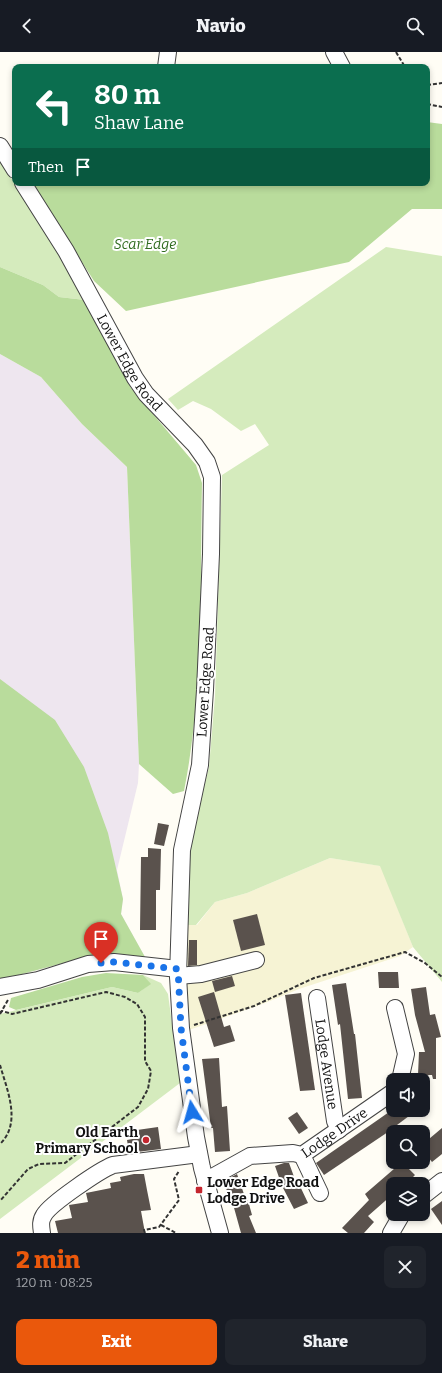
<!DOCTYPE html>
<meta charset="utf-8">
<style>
:root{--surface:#171b24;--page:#20242c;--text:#f1f3f6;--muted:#9ea1a6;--accent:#ea580c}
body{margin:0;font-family:Bitter,serif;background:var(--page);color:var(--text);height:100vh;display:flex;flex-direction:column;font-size:15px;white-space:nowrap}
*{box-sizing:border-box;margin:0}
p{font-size:13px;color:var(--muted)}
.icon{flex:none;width:22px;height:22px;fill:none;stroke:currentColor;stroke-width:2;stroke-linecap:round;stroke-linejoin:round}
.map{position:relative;height:1181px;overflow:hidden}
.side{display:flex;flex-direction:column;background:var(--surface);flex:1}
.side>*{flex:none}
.hud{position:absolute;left:12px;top:12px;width:418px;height:122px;border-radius:8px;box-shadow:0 2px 6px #0003;background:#0b6e4f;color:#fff;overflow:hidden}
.tools{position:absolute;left:386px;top:1021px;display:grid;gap:8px}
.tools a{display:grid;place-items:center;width:44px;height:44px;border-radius:8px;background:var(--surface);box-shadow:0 2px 6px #0003;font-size:20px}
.pin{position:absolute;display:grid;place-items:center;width:34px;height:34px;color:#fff;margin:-41px -17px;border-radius:50% 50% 50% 0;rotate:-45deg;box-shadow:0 0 4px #0007}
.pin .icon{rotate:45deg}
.me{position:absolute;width:44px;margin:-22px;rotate:352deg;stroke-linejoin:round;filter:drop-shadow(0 0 3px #0008)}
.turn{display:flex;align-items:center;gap:14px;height:84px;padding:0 16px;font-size:18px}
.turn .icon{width:52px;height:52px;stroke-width:2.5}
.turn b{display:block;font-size:28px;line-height:34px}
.then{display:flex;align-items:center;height:38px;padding:0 16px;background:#0003;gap:8px;font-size:15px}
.round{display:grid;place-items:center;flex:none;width:42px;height:42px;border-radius:8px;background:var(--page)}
.head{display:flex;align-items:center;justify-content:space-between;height:68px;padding:0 16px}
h1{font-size:24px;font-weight:800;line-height:30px;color:var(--accent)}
.action{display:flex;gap:8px;margin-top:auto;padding:8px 16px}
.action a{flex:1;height:46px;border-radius:8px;background:var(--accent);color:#fff;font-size:16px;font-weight:800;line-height:46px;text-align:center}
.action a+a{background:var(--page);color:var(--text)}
header{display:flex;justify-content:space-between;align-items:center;height:52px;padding:0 16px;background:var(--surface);font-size:18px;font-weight:800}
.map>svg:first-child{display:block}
</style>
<header><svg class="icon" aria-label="back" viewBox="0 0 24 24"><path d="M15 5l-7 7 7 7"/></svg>Navio<svg class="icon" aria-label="search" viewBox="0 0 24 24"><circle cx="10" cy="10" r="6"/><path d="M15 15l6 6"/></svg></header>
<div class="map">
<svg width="442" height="1181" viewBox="0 0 442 1181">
<rect width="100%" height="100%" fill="#fffdf5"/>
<!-- industrial -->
<polygon fill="#eee6ef" points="0,302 41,325 82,372 127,415 139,712 138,731 117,818 123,847 121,862 145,905 104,900 0,928"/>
<!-- farmland -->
<polygon fill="#f6f3d4" points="330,806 381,814 413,895 400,904 299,937 265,951 189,978 184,920 185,873 197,873 215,850 247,841"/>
<!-- green -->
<g fill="#d5ebbd">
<polygon points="0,109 51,188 85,248 59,245 43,233 0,215"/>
<polygon points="386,195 442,204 442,930 413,895 380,814 330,806 247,841 215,850 196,873 185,873 189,795 209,715 215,644 222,423 269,393 255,372 241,379 211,357 193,349 178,358 168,347"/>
<polygon points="143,923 161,931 168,942 180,1031 0,1167 0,962 112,935 138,941 150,932"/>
</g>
<!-- forest -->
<g fill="#b9dc9c">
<polygon points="427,70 442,72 442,157 412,157 349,210 126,259 94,229 32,131 427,131"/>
<path d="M0 215 43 233 59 245 85 248 131 336 196 413 202 431C200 533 204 638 184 739L173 742 139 712 127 415 82 372 41 325 0 302Z"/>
<polygon points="0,627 55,668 84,715 108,781 123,847 121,862 145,905 104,900 0,928"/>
<polygon points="106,921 143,923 151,932 138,941 112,935 16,958 9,955 11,946 82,925"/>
</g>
<!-- building -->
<g fill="#5a524d">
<polygon points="158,771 169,773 164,794 154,792"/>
<polygon points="148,796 161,797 160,838 156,838 156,878 140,878 141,805 148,805"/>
<polygon points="257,862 265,893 241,899 233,868"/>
<polygon points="189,888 197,888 197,913 188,914"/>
<polygon points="378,920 398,920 399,936 379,936"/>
<polygon points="232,924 235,934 215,940 212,929"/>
<polygon points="346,931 354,982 355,982 362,1046 348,1047 340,972 338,973 332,933"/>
<polygon points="426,935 430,963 435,962 441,985 436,986 436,1027 433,1027 432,1023 418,1023 419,1000 425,1000 415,963 411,937"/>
<polygon points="214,940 224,975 230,973 235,989 214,995 198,945"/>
<polygon points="301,941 315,1038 300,1039 285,943"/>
<polygon points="219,1006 222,1055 227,1054 230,1099 215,1100 213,1076 211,1076 202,1007"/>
<polygon points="392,1058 417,1058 385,1082 324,1123 316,1111"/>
<polygon points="297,1060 308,1076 299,1082 288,1066"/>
<polygon points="158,1075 161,1097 129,1101 127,1088 138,1086 137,1078"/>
<polygon points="442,1076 442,1102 432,1110 423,1099 423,1092"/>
<polygon points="402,1110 415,1123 406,1132 393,1132 393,1142 368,1164 374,1170 364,1181 348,1181 342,1176 369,1148 365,1142"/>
<polygon points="284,1111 289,1111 297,1133 299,1132 308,1151 294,1157 282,1134 275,1114"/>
<polygon points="134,1122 144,1122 147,1138 151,1158 141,1159 145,1181 58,1181 55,1169 72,1166 69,1153 88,1150 86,1141 111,1136 110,1131 121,1129 120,1125"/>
<polygon points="237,1122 245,1145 247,1145 252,1163 249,1164 256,1181 241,1181 231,1145 229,1146 224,1129"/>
<polygon points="442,1149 442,1173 431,1157"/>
</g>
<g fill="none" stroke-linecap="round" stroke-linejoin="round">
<defs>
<g id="minor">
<polyline points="334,0 342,15"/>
<polyline points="166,15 168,0"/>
<polyline points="0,94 15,118"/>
<path id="s1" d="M23 131 66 199 135 326 146 342 195 393 207 410 212 425 211 502 205 638 200 713 182 798 178 924 181 976 196 1085 202 1116 220 1181"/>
<polyline points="178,924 201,922 256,908"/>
<polyline points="0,935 38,928 88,912 114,910 178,917"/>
<path id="s2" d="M317 946 335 1069 339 1078"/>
<polyline points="395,956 406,1002 400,1028"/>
<polyline points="302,1103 320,1141"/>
<path id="s3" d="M205 1129 250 1104 293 1101 302 1103 393 1040"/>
<polyline points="423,1144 442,1129"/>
<path d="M42 1181C41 1174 40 1169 44 1163 50 1152 100 1118 113 1113L199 1102"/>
<polyline points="391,1181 402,1162"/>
</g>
</defs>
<!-- minor casing -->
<use href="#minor" stroke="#444" stroke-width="18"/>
<!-- path -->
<g stroke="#333" stroke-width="2" stroke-dasharray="4 2" stroke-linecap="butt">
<polyline points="396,0 405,15"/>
<polyline points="427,33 442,31"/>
<polyline points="427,52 442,55"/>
<polyline points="0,961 2,959 12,962 106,940 125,945 137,952 145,965 145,1009 151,1019 148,1037 138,1055 65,1111 39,1112 28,1117 0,1149"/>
<polyline points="0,962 8,948"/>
<polyline points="194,973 254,954 314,926 405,900 425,911 442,925"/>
<path d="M0 1013C7 1038 22 1071 0 1092"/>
<polyline points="161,1173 176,1181"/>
<polyline points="145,1181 144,1178 159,1175 179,1148 174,1127 179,1119"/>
</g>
<!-- minor -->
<use href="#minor" stroke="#fff" stroke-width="16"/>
</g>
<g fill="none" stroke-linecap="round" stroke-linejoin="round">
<!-- route -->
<polyline stroke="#1a73e8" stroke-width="7" stroke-dasharray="0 12.6" points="101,911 114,910 178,917 181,976 192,1060"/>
</g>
<!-- markers -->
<g fill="#c4262e" stroke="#fff" stroke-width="1.5">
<circle cx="146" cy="1088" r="4"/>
<rect x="195" y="1134" width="8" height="8" rx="2"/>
</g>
<g text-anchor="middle" stroke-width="4" stroke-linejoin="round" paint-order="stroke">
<!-- park labels -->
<g font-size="14" font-style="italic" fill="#2f6b1f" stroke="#fff">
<text x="145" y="197">Scar Edge</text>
</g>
<!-- street labels -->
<g font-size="14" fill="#111" stroke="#fff">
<text dy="5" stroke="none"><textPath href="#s1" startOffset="209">Lower Edge Road</textPath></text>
<text transform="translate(205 630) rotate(-86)" y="5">Lower Edge Road</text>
<text dy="5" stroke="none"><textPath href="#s2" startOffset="67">Lodge Avenue</textPath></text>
<text dy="5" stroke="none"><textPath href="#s3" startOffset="143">Lodge Drive</textPath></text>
</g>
<!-- poi labels -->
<g font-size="14" font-weight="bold" fill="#111" stroke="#fff" text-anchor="end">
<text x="138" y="1085">Old Earth<tspan x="138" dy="16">Primary School</tspan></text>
<text x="207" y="1135" text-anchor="start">Lower Edge Road<tspan x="207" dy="16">Lodge Drive</tspan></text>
</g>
</g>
</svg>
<div class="tools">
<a><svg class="icon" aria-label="sound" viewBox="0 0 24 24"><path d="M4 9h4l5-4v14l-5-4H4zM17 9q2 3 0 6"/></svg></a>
<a><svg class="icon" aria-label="search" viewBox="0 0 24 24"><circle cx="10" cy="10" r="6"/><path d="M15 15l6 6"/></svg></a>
<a><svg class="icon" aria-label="layers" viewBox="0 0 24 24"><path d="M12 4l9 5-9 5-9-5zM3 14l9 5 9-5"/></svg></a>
</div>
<div class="pin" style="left:101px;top:911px;background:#d93025"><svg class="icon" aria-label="arrive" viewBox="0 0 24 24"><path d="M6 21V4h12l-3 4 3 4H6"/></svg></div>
<svg class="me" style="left:192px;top:1060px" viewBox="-20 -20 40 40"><path d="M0-17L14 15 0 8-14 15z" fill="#1a73e8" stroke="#fff" stroke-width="4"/></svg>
<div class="hud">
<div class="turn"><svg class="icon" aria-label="left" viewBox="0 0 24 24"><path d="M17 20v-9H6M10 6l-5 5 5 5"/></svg><div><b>80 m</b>Shaw Lane</div></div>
<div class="then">Then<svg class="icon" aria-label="arrive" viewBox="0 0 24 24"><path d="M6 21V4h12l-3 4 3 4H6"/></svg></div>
</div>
</div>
<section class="side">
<div class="head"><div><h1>2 min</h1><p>120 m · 08:25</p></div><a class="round"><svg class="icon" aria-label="close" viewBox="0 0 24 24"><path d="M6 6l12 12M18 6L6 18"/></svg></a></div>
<div class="action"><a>Exit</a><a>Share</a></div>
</section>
